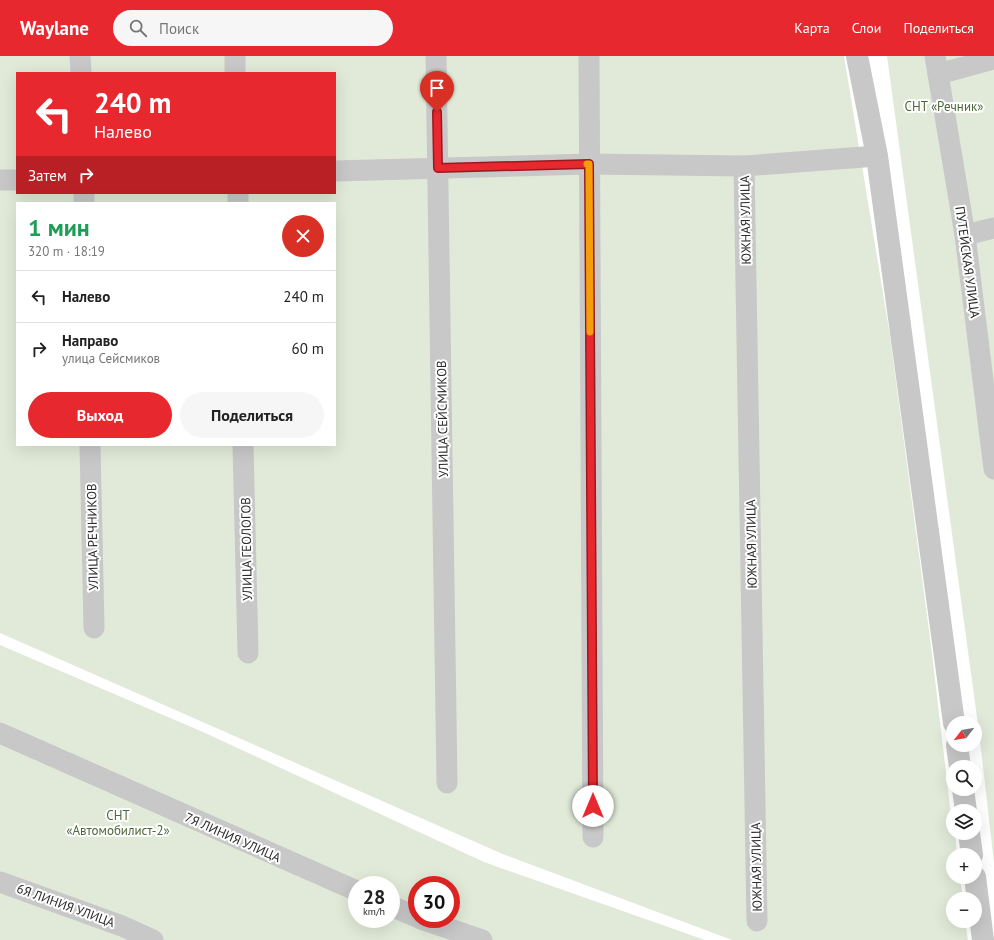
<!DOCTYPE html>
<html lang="ru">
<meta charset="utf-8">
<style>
:root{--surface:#fff;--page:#f6f6f6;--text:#222;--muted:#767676;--line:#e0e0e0;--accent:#e8282f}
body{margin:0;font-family:"PT Sans",sans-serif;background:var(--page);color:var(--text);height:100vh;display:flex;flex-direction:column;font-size:15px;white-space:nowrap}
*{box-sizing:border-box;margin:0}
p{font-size:13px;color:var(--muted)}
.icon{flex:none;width:22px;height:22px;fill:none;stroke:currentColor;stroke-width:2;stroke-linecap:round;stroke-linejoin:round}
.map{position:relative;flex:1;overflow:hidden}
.sheet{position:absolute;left:16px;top:146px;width:320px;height:244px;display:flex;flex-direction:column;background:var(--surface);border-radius:0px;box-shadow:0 4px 16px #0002}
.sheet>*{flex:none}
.top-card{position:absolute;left:16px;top:16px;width:320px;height:122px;border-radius:0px;box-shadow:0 4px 16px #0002;background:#e8282f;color:#fff;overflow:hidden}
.needle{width:26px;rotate:239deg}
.fabs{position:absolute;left:946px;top:660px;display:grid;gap:8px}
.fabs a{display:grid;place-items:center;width:36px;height:36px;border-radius:50%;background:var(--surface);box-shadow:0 4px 16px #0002;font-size:20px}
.speed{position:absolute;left:348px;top:820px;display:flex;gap:8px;font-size:20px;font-weight:700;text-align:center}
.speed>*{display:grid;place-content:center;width:52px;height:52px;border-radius:50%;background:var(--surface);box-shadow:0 4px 16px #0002;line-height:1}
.speed small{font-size:10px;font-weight:400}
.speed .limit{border:6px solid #d22;background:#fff;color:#111}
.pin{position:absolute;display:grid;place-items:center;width:34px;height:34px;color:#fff;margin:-41px -17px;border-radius:50% 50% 50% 0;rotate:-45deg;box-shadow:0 0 4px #0007}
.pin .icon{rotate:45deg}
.me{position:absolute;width:44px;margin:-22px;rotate:0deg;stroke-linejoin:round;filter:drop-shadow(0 0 3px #0008)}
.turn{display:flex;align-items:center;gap:14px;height:84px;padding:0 12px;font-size:18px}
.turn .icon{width:52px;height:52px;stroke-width:2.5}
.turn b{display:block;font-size:28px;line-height:34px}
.then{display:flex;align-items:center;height:38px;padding:0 12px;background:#0003;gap:8px;font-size:15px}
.round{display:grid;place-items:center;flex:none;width:42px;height:42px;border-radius:21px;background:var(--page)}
.summary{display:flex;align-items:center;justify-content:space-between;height:68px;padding:0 12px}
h1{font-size:24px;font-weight:800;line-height:30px;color:#1e9e55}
.button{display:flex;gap:8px;margin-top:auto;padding:8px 12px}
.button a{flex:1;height:46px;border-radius:24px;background:var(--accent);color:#fff;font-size:16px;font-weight:800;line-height:46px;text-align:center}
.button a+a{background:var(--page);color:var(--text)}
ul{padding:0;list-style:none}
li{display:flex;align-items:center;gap:12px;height:52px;padding:0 12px;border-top:1px solid var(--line)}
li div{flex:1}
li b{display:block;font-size:15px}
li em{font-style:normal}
header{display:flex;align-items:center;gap:24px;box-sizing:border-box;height:56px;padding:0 20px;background:var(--accent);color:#fff}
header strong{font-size:19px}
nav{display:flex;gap:22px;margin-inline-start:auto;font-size:14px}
.search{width:280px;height:36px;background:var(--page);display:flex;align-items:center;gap:10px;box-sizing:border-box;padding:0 14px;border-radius:22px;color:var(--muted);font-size:15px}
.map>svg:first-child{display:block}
</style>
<header>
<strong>Waylane</strong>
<div class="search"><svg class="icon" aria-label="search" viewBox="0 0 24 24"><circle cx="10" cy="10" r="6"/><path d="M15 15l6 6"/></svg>Поиск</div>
<nav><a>Карта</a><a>Слои</a><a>Поделиться</a></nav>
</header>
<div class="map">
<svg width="994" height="884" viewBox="0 0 994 884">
<rect width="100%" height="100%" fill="#fff"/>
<!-- green -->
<g fill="#e1ead8" fill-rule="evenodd">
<path d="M0 0H844L890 280 932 597 953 777H955L957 799H953V821H960L963 843H953V865H965L968 884H732L505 799 0 577ZM17 17H335V137H17ZM17 147H335V389H17Z"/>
<polygon points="887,0 994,0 994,807 979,676"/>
<path d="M0 589 203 676 484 806 705 884H0ZM357 829H391V863H357ZM417 829H451V863H417Z"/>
</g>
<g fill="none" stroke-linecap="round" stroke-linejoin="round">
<!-- minor -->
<g stroke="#c8c8c8" stroke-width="21">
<polyline points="80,0 81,17"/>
<polyline points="235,0 235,17"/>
<polyline points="436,0 447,727"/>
<polyline points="589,0 593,781"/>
<polyline points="935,0 965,179 994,413"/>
<polyline points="938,18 994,3"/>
<polyline points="744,110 757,865"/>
<polyline points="335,115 589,108 744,110 877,100"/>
<polyline points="0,124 17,124"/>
<polyline points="84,137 84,147"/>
<polyline points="238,137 238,147"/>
<polyline points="965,179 994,172"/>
<polyline points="90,389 94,572"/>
<polyline points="243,389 248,597"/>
<polyline points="0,677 357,835"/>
<polyline points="0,826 122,870 153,884"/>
<polyline points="391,850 417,861"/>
<polyline points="421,863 482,884"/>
</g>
<!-- tertiary -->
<g stroke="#c8c8c8" stroke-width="22">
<polyline points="857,0 877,100 954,667"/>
<polyline points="957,689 960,711"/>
<polyline points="963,733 966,755"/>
<polyline points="969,777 972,799"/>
<polyline points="975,821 983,884"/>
</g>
</g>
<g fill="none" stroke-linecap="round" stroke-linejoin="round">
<defs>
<polyline id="route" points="437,56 438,112 589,108 593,750"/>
</defs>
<!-- route casing -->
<use href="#route" stroke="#971a1f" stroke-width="10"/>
<!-- route -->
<use href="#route" stroke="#e8282f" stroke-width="7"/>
<!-- slow -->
<polyline stroke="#f59e0b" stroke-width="7" points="587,108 589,108 590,276"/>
</g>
<g text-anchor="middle" stroke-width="4" stroke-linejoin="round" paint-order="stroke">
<!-- park labels -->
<g font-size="13" fill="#4d6739" stroke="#fff">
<text x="944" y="55">СНТ «Речник»</text>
<text x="118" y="764">СНТ<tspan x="118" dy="15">«Автомобилист-2»</tspan></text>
</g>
<!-- street labels -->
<g font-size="13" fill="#2b2b2b" stroke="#fff">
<text transform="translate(745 164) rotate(-91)" y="5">ЮЖНАЯ УЛИЦА</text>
<text transform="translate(968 206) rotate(82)" y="5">ПУТЕЙСКАЯ УЛИЦА</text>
<text transform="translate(442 363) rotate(-91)" y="5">УЛИЦА СЕЙСМИКОВ</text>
<text transform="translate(92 481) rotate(-91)" y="5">УЛИЦА РЕЧНИКОВ</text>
<text transform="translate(751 488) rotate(-91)" y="5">ЮЖНАЯ УЛИЦА</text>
<text transform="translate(246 493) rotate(-91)" y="5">УЛИЦА ГЕОЛОГОВ</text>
<text transform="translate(233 781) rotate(24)" y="5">7Я ЛИНИЯ УЛИЦА</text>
<text transform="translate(756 811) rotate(-91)" y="5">ЮЖНАЯ УЛИЦА</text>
<text transform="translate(66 849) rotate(20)" y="5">6Я ЛИНИЯ УЛИЦА</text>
</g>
</g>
</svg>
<div class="fabs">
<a><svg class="needle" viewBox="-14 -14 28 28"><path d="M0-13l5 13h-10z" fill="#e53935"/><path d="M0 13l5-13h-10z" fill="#767676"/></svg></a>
<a><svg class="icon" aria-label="search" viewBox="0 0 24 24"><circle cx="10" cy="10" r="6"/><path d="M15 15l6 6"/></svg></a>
<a><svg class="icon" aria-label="layers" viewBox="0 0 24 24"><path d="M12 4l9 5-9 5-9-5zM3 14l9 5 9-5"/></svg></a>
<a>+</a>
<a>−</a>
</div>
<div class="speed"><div>28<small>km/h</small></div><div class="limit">30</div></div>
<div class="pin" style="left:437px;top:56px;background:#d93025"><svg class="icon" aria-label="arrive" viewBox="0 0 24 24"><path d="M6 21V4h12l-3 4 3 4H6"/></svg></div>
<svg class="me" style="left:593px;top:750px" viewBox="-20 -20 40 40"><circle r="19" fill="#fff"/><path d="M0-13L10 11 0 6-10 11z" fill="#e8282f"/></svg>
<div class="top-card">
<div class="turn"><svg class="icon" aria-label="left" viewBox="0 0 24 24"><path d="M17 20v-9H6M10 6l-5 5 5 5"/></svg><div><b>240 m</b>Налево</div></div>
<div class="then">Затем<svg class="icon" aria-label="right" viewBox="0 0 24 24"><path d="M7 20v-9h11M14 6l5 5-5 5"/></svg></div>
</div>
<section class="sheet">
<div class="summary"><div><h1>1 мин</h1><p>320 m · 18:19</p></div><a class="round" style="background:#d93025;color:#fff"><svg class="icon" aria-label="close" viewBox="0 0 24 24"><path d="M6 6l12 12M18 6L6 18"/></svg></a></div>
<ul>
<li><svg class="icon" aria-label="left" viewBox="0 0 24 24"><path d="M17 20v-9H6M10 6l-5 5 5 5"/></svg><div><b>Налево</b></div><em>240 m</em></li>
<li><svg class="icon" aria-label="right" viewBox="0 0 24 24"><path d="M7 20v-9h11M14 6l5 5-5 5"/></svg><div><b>Направо</b><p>улица Сейсмиков</p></div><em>60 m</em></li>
</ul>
<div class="button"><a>Выход</a><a>Поделиться</a></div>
</section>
</div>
